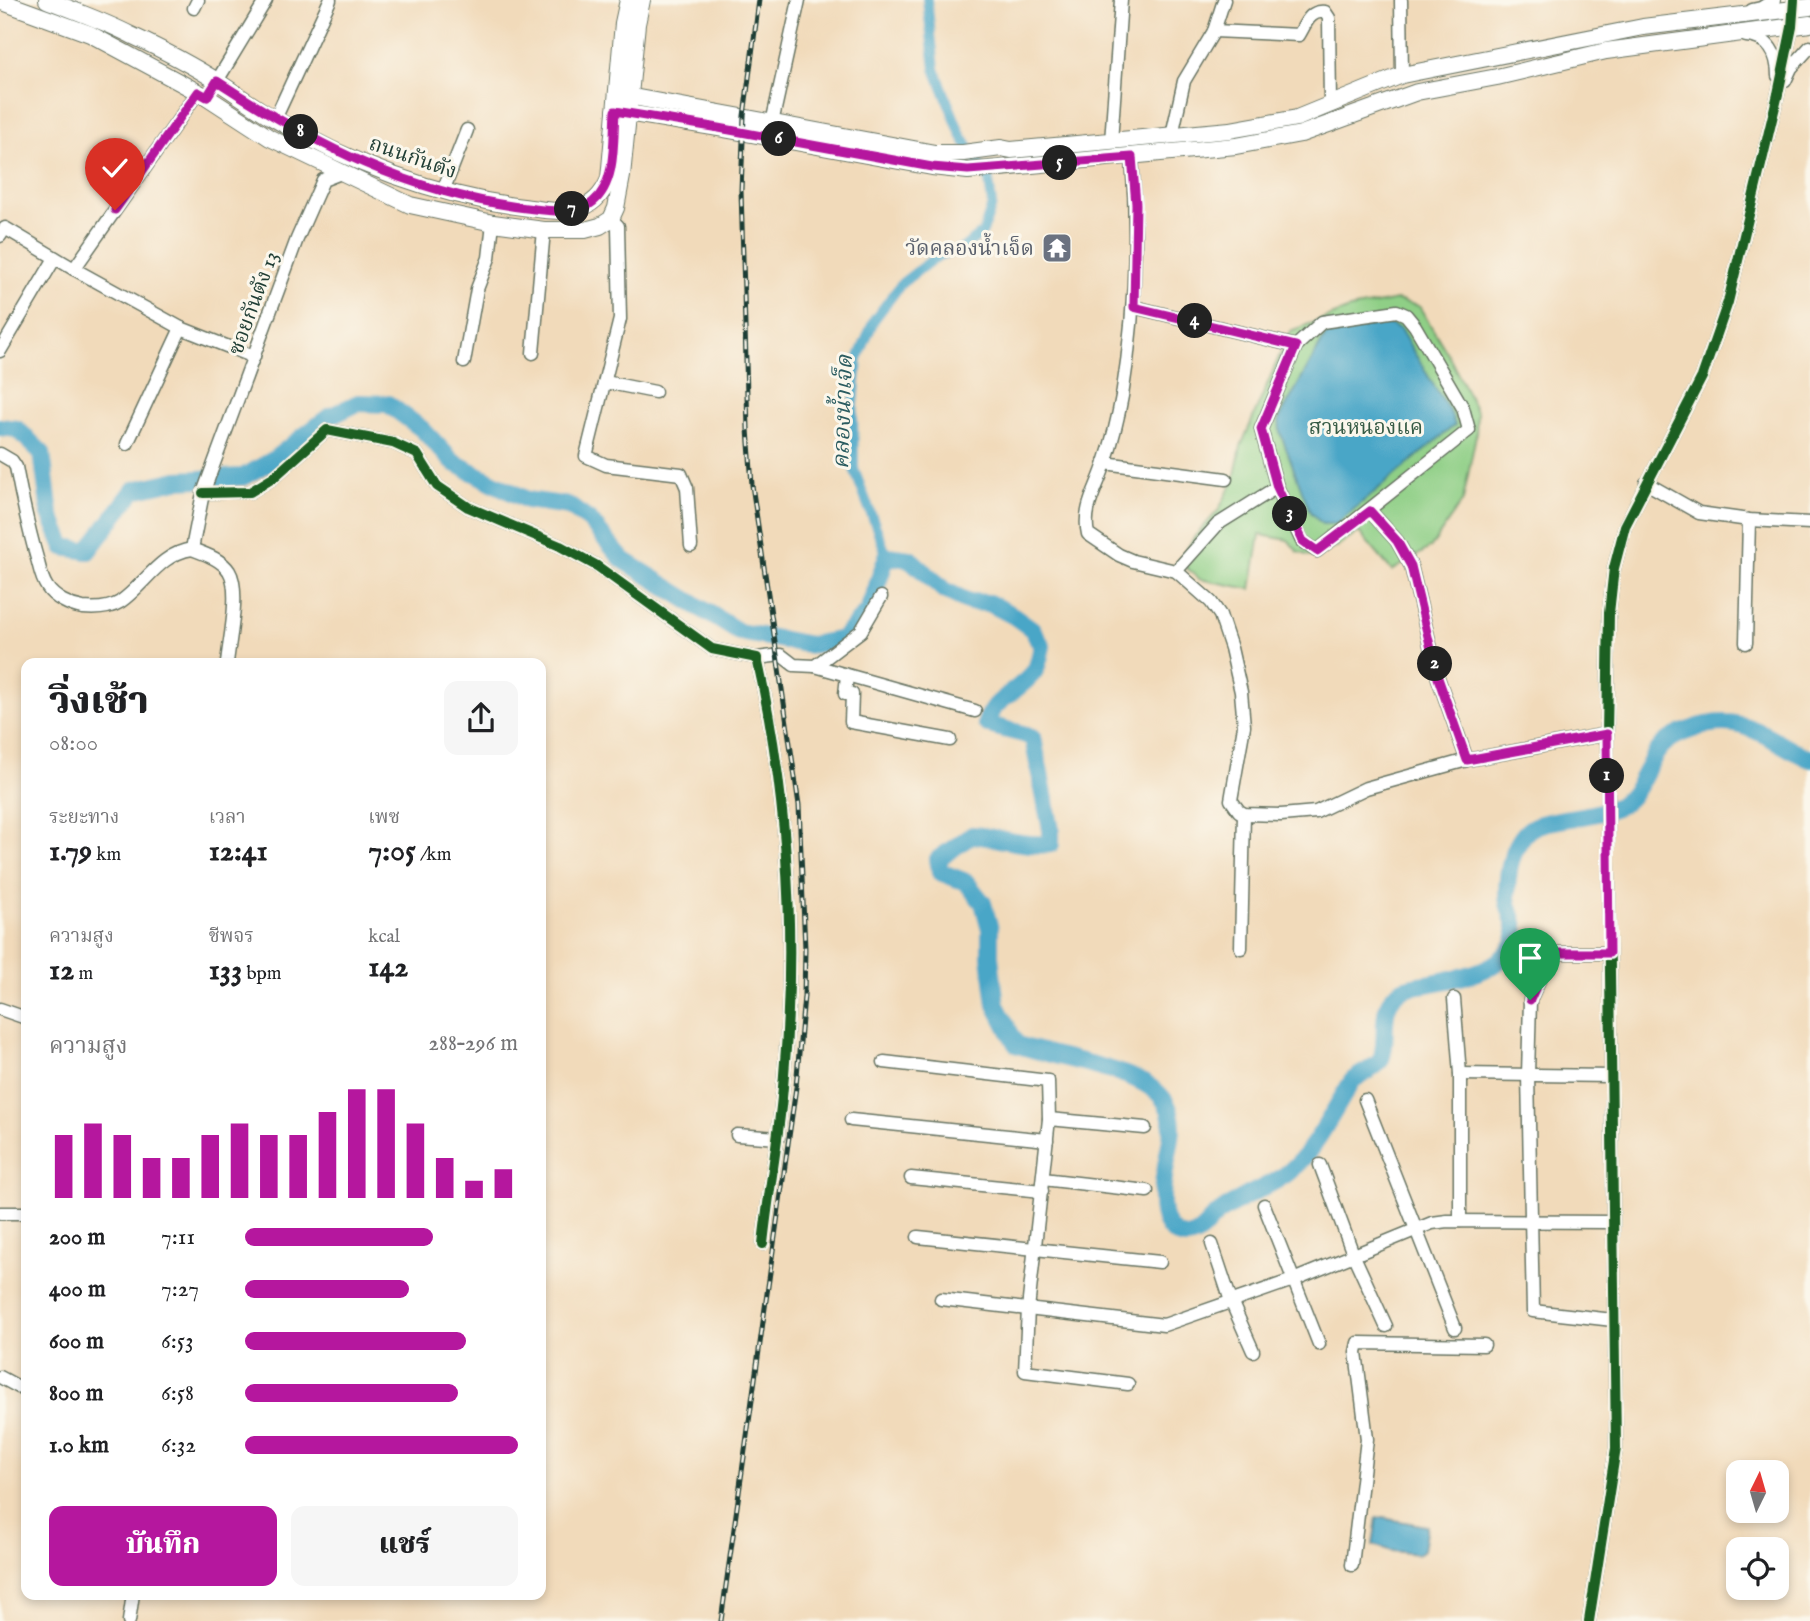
<!DOCTYPE html>
<html lang="th">
<head>
<meta charset="utf-8">
<style>
	body { margin:0; font-family:"IM FELL English","Noto Serif Thai",serif; background:#f6f6f6; color:#202124; height:100vh; display:flex; flex-direction:column; font-size:26px; white-space:nowrap }
	* { box-sizing:border-box; margin:0 }
	p { font-size:23px; color:#757577 }
	.icon { flex:none; width:38px; height:38px; fill:none; stroke:currentColor; stroke-width:2; stroke-linecap:round; stroke-linejoin:round }
	.map { position:relative; flex:1; overflow:hidden }
	.drawer { position:absolute; left:21px; top:658px; width:525px; height:942px; display:flex; flex-direction:column; background:#fff; border-radius:14px; box-shadow:0 4px 10px #0003 }
	.drawer>* { flex:none }
	.needle { width:46px; rotate:5deg }
	.controls { position:absolute; left:1726px; top:1460px; display:grid; gap:14px }
	.controls a { display:grid; place-items:center; width:63px; height:63px; border-radius:14px; background:#fff; box-shadow:0 4px 10px #0003; font-size:35px }
	.pin { position:absolute; display:grid; place-items:center; width:60px; height:60px; color:#fff; margin:-72px -30px; border-radius:50% 50% 50% 0; rotate:-45deg; box-shadow:0 0 7px #0007 }
	.pin .icon { rotate:45deg }
	.km { position:absolute; width:35px; height:35px; margin:-18px; border-radius:50%; background:#222; color:#fff; font-size:19px; line-height:35px; text-align:center }
	.round { display:grid; place-items:center; flex:none; width:74px; height:74px; border-radius:14px; background:#f6f6f6 }
	.head { display:flex; align-items:center; justify-content:space-between; height:119px; padding:0 28px }
	h1 { font-size:38px; font-weight:800; line-height:52px }
	.figures { display:grid; grid-template-columns:repeat(3,1fr); gap:10px; height:119px; padding:7px 28px }
	.figures div { display:grid; align-content:center }
	.figures b { font-size:30px; font-weight:800 }
	.figures small { font-size:19px; font-weight:400 }
	.figures p { font-size:19px }
	.chart { height:196px; padding:14px 28px }
	.chart p { display:flex; justify-content:space-between }
	.chart svg { width:100%; height:126px; margin-top:7px; stroke:#b5179e; stroke-width:6 }
	.primary-button { display:flex; gap:14px; margin-top:auto; padding:14px 28px }
	.primary-button a { flex:1; height:80px; border-radius:14px; background:#b5179e; color:#fff; font-size:28px; font-weight:800; line-height:80px; text-align:center }
	.primary-button a+a { background:#f6f6f6; color:#202124 }
	ul { padding:0 28px; list-style:none; font-size:23px }
	li { display:grid; grid-template-columns:112px 84px 1fr; align-items:center; height:52px }
	li i { height:18px; border-radius:9px; background:#b5179e }
	.map>svg:first-child { display:block }
</style>
</head>
<body>
<div class="map">
<svg width="1810" height="1621" viewBox="0 0 1810 1621">
	<rect width="100%" height="100%" fill="#fbf7ec"/>
	<filter id="ink" filterUnits="userSpaceOnUse"><feTurbulence type="fractalNoise" baseFrequency=".0143" numOctaves="2"/><feDisplacementMap in="SourceGraphic" scale="14" xChannelSelector="R" yChannelSelector="G"/><feConvolveMatrix kernelMatrix="1 2 1 2 8 2 1 2 1" color-interpolation-filters="sRGB"/></filter>
	<filter id="wash" filterUnits="userSpaceOnUse"><feTurbulence type="fractalNoise" baseFrequency=".00686" numOctaves="4" result="noise"/><feDisplacementMap in="SourceGraphic" scale="28" xChannelSelector="R" yChannelSelector="G"/><feGaussianBlur stdDeviation="1.57" result="paint"/><feColorMatrix in="noise" values="0 0 0 0 0 0 0 0 0 0 0 0 0 0 0 0 0 1.4 0 .05"/><feComposite in="paint" operator="in"/></filter>
	<g filter="url(#wash)">
		<rect width="100%" height="100%" fill="#f1daba"/>
		<!-- green -->
		<polygon fill="#8fcf86" stroke="#57865d" stroke-width="2" points="1397,300 1419,306 1449,356 1477,413 1476,435 1463,500 1431,547 1392,571 1359,532 1337,547 1312,557 1298,552 1288,540 1260,535 1251,589 1199,579 1179,561 1195,536 1218,511 1234,480 1241,446 1290,331 1350,309"/>
		<!-- water -->
		<g fill="#48a6c7" stroke="#34727e" stroke-width="2">
			<polygon points="1387,323 1400,329 1451,414 1455,425 1336,524 1322,524 1310,512 1280,432 1279,419 1326,335"/>
			<polygon points="1377,1517 1427,1526 1423,1550 1418,1554 1392,1551 1373,1545"/>
		</g>
		<g fill="none" stroke-linecap="round" stroke-linejoin="round">
			<!-- canal -->
			<polyline stroke="#48a6c7" stroke-width="10" points="887,556 854,469 853,415 858,359 874,320 902,283 933,259 963,248 983,232 992,205 989,180 961,135 935,69 927,0"/>
			<!-- river -->
			<path stroke="#48a6c7" stroke-width="18" d="M0,427l17,2 25,24 8,61 14,33 24,4 46,-61 43,-10 66,-3 30,-17 56,-43 29,-14 30,1 34,25 31,33 74,38 42,6 21,15 32,38 117,73 72,13 31,-6 26,-28 19,-55 23,3 34,31 25,12 20,1 25,13 18,13 10,17c-2,8 -3,19 -8,26 -15,20 -41,26 -48,51 15,8 32,7 47,15l18,92v14c-26,3 -53,-7 -79,-9l-34,24 2,13 26,10 17,21 7,26v28l6,48 20,39c38,15 118,23 144,51 9,9 12,21 12,34 -1,25 -25,90 5,105 5,3 10,4 15,2 10,-3 16,-14 24,-21 5,-4 12,-8 17,-11 17,-12 40,-19 56,-32 27,-23 44,-61 63,-91 7,-7 25,-13 29,-22 9,-21 -5,-54 20,-69 7,-4 18,-5 26,-6 28,-6 68,-10 85,-37 11,-15 -4,-34 -5,-50 0,-15 2,-34 8,-47 4,-9 11,-20 20,-24 18,-8 50,-8 72,-16 5,-2 11,-3 15,-6 19,-13 24,-40 39,-57 8,-9 20,-14 32,-18 50,-19 75,11 117,30"/>
		</g>
	</g>
	<g filter="url(#ink)">
		<g fill="none" stroke-linecap="round" stroke-linejoin="round">
			<!-- minor casing -->
			<g stroke="#687463" stroke-width="15">
				<g id="minor">
					<polyline points="1401,0 1402,75"/>
					<polyline points="194,8 198,0"/>
					<polyline points="1752,10 1761,8 1774,0"/>
					<path d="M1214,31l85,4c7,-12 11,-25 26,-23l4,6 1,87"/>
					<path d="M1746,36c23,1 32,19 32,40"/>
					<polyline points="217,81 266,0"/>
					<polyline points="1785,81 1791,68 1810,47"/>
					<polyline points="275,119 330,0"/>
					<polyline points="772,123 799,0"/>
					<polyline points="1172,135 1184,81 1214,31 1224,0"/>
					<polyline points="1111,142 1121,0"/>
					<path d="M1132,157c6,80 3,160 -10,239 -4,22 -10,46 -17,67 -7,24 -23,45 -17,71l31,21 14,6 43,10 35,31 9,13 11,33 10,44 3,34 -13,74 8,11 5,3 37,1 35,-3 50,-24 101,-28 140,-26"/>
					<polyline points="443,191 467,130"/>
					<polyline points="611,219 618,226 620,319 586,456 606,465 681,474 687,488 691,546"/>
					<polyline points="0,236 5,228 74,269 181,328 254,357"/>
					<polyline points="74,269 198,92"/>
					<polyline points="1134,307 1296,346"/>
					<polygon points="1397,311 1406,315 1415,326 1463,408 1469,430 1317,551 1302,541 1277,487 1261,429 1296,346 1322,322"/>
					<polyline points="0,351 55,258"/>
					<polyline points="533,353 544,230"/>
					<polyline points="464,362 477,289 489,258 493,223"/>
					<polyline points="605,382 655,392"/>
					<polyline points="127,444 181,328"/>
					<path d="M0,454l12,7 4,6c6,32 13,64 22,95 2,8 4,18 9,25 7,11 23,19 36,21 12,1 26,1 37,-6 25,-17 39,-48 72,-53"/>
					<polyline points="1105,463 1226,479"/>
					<polyline points="1646,483 1699,513 1749,520 1810,523"/>
					<path d="M203,493l47,-1 23,-14 54,-48 66,13 24,11 20,32 31,21 92,39 37,20 115,83 45,9c31,138 39,277 27,417 -4,57 -15,112 -21,169"/>
					<polyline points="1370,511 1397,541 1411,566 1438,678 1467,760"/>
					<polyline points="1176,571 1218,524 1277,487"/>
					<polyline points="1746,643 1749,520"/>
					<polyline points="757,658 781,655 794,665 815,666 861,631 881,597"/>
					<path d="M227,663c2,-22 14,-73 2,-92 -8,-12 -24,-17 -37,-22l11,-56 94,-254 26,-59 18,-7"/>
					<polyline points="815,666 975,711"/>
					<polyline points="847,676 845,694 852,694 851,722 950,740"/>
					<polyline points="1241,948 1244,814"/>
					<polyline points="1609,953 1558,953 1544,969 1530,1000 1528,1075 1533,1311 1613,1320"/>
					<polyline points="1454,999 1460,1074 1460,1221"/>
					<polyline points="0,1009 26,1018"/>
					<polyline points="884,1062 1048,1081 1049,1119 1028,1309 1025,1371 1128,1384"/>
					<polyline points="1460,1074 1611,1076"/>
					<polyline points="1365,1100 1455,1328"/>
					<polyline points="1049,1119 1145,1128"/>
					<polyline points="851,1120 1047,1140"/>
					<polyline points="737,1135 778,1138"/>
					<polyline points="1320,1165 1353,1254 1386,1326"/>
					<polyline points="911,1178 1042,1191"/>
					<polyline points="1043,1179 1147,1191"/>
					<polyline points="1264,1205 1319,1344"/>
					<polyline points="0,1213 26,1213"/>
					<polyline points="918,1237 1160,1262"/>
					<polyline points="1212,1244 1231,1301 1253,1351"/>
					<polyline points="941,1299 1164,1325 1293,1280 1432,1223 1447,1221 1611,1222"/>
					<polyline points="0,1377 26,1391"/>
					<polyline points="1352,1565 1367,1439 1356,1352 1358,1343 1484,1345"/>
					<polyline points="129,1621 133,1594"/>
					<polyline points="1589,1621 1616,1448 1607,734 1609,613 1614,568 1625,526 1702,377 1728,302 1778,94 1792,27 1794,0"/>
				</g>
			</g>
			<!-- major casing -->
			<g stroke="#687463" stroke-width="18">
				<g id="major">
					<path d="M47,0c28,11 57,21 84,35 30,14 61,30 89,48 18,12 35,24 53,35 74,45 164,78 250,89 36,5 70,12 86,-28l14,-156 5,-23"/>
					<polyline points="0,1 90,34 207,97 270,138 410,205 493,223 544,230 585,230 600,226 611,219 616,208 622,176 637,24 642,0"/>
					<polyline points="617,94 935,153 963,153 1001,148 1011,150 1230,130 1297,118 1402,75 1643,27 1810,7"/>
					<polyline points="615,111 719,128 932,167 968,171 1236,146 1301,134 1417,92 1497,77 1606,51 1810,24"/>
				</g>
			</g>
			<!-- minor -->
			<use href="#minor" stroke="#fff" stroke-width="12"/>
			<!-- major -->
			<use href="#major" stroke="#fff" stroke-width="16"/>
			<!-- rail casing -->
			<g stroke="#1f3d34" stroke-width="5">
				<polyline id="rail" points="721,1621 796,1087 804,996 805,949 799,805 752,485 748,429 741,190 744,116 759,0"/>
			</g>
			<!-- rail -->
			<use href="#rail" stroke="#fbf7ec" stroke-width="2.5" stroke-dasharray="8" stroke-linecap="butt"/>
			<!-- cycleway casing -->
			<g stroke="#fbf7ec" stroke-width="15">
				<g id="cycleway">
					<path d="M203,493l47,-1 23,-14 54,-48 66,13 24,11 20,32 31,21 92,39 37,20 115,83 45,9c31,138 39,277 27,417 -4,57 -15,112 -21,169"/>
					<polyline points="1589,1621 1616,1448 1607,734 1609,613 1614,568 1625,526 1702,377 1728,302 1778,94 1792,27 1794,0"/>
				</g>
			</g>
			<!-- cycleway -->
			<use href="#cycleway" stroke="#1b5e20" stroke-width="10"/>
		</g>
	</g>
	<g fill="none" stroke-linecap="round" stroke-linejoin="round" filter="url(#ink)">
		<!-- route casing -->
		<g stroke="#fff" stroke-width="14">
			<path id="route" d="M115,210l83,-118 9,5 10,-16c98,64 191,112 309,127 18,2 52,8 67,-6 24,-20 20,-62 22,-91l104,17 213,39 36,3 164,-13 4,47 -2,103 162,39 -35,83 16,58 26,54 14,10 53,-40 27,30 14,25 27,112 29,82 140,-26 2,219h-51l-14,16 -14,31"/>
		</g>
		<!-- route -->
		<use href="#route" stroke="#b5179e" stroke-width="9"/>
	</g>
	<!-- icons -->
	<defs>
		<g id="temple-square" transform="scale(1.575)"><rect x="-9" y="-9" width="18" height="18" rx="4" fill="#6b7280" stroke="#fbf7ec"/><path d="M0-6L5-2H3V0L6.5 2.5H4V6H1.5V3h-3V6H-4V2.5H-6.5L-3 0V-2H-5Z" fill="#fff"/></g>
	</defs>
	<g fill-rule="evenodd">
		<use href="#temple-square" x="1057" y="248"/>
	</g>
	<g text-anchor="middle" stroke-width="6" stroke-linejoin="round" paint-order="stroke">
		<!-- street labels -->
		<g font-size="21" fill="#1f3d34" stroke="#fbf7ec">
			<text transform="translate(413 157) rotate(19)" y="7">ถนนกันตัง</text>
			<text transform="translate(253 303) rotate(-70)" y="7">ซอยกันตัง 13</text>
		</g>
		<!-- worship labels -->
		<g font-size="21" fill="#5b616d" stroke="#fbf7ec" text-anchor="end">
			<text x="1034" y="255">วัดคลองน้ำเจ็ด</text>
		</g>
		<!-- park labels -->
		<g font-size="21" fill="#355a44" stroke="#fbf7ec">
			<text x="1366" y="434">สวนหนองแค</text>
		</g>
		<!-- water labels -->
		<g font-size="23" font-style="italic" fill="#2b5c60" stroke="#fbf7ec">
			<text transform="translate(842 412) rotate(-88)" y="8">คลองน้ำเจ็ด</text>
		</g>
	</g>
</svg>
<div class="controls">
<a><svg class="needle" viewBox="-14 -14 28 28"><path d="M0-13l5 13h-10z" fill="#e53935"/><path d="M0 13l5-13h-10z" fill="#757577"/></svg></a>
<a><svg class="icon" aria-label="locate" viewBox="0 0 24 24"><circle cx="12" cy="12" r="6"/><path d="M12 2v4M12 18v4M2 12h4M18 12h4"/></svg></a>
</div>
<div class="pin" style="left:1530px;top:1000px;background:#1e9e55"><svg class="icon" aria-label="arrive" viewBox="0 0 24 24"><path d="M6 21V4h12l-3 4 3 4H6"/></svg></div>
<div class="pin" style="left:115px;top:210px;background:#d93025"><svg class="icon" aria-label="check" viewBox="0 0 24 24"><path d="M5 12l5 5 9-10"/></svg></div>
<b class="km" style="left:1607px;top:776px">1</b>
<b class="km" style="left:1435px;top:664px">2</b>
<b class="km" style="left:1290px;top:514px">3</b>
<b class="km" style="left:1195px;top:321px">4</b>
<b class="km" style="left:1060px;top:163px">5</b>
<b class="km" style="left:779px;top:139px">6</b>
<b class="km" style="left:572px;top:209px">7</b>
<b class="km" style="left:301px;top:132px">8</b>
<section class="drawer">
<div class="head"><div><h1>วิ่งเช้า</h1><p>08:00</p></div><a class="round"><svg class="icon" aria-label="share" viewBox="0 0 24 24"><path d="M12 15V3M7 8l5-5 5 5M5 13v7h14v-7"/></svg></a></div>
<div class="figures">
<div><p>ระยะทาง</p><b>1.79<small> km</small></b></div>
<div><p>เวลา</p><b>12:41</b></div>
<div><p>เพซ</p><b>7:05<small> /km</small></b></div>
</div>
<div class="figures">
<div><p>ความสูง</p><b>12<small> m</small></b></div>
<div><p>ชีพจร</p><b>133<small> bpm</small></b></div>
<div><p>kcal</p><b>142</b></div>
</div>
<div class="chart"><p><span>ความสูง</span>288–296 m</p>
<svg viewBox="0 0 160 44" preserveAspectRatio="none"><path d="M5 44V22M15 44V18M25 44V22M35 44V30M45 44V30M55 44V22M65 44V18M75 44V22M85 44V22M95 44V14M105 44V6M115 44V6M125 44V18M135 44V30M145 44V38M155 44V34"/></svg>
</div>
<ul>
<li><b>200 m</b>7:11<i style="width:69%"></i></li>
<li><b>400 m</b>7:27<i style="width:60%"></i></li>
<li><b>600 m</b>6:53<i style="width:81%"></i></li>
<li><b>800 m</b>6:58<i style="width:78%"></i></li>
<li><b>1.0 km</b>6:32<i style="width:100%"></i></li>
</ul>
<div class="primary-button"><a>บันทึก</a><a>แชร์</a></div>
</section>
</div>
</body>
</html>
